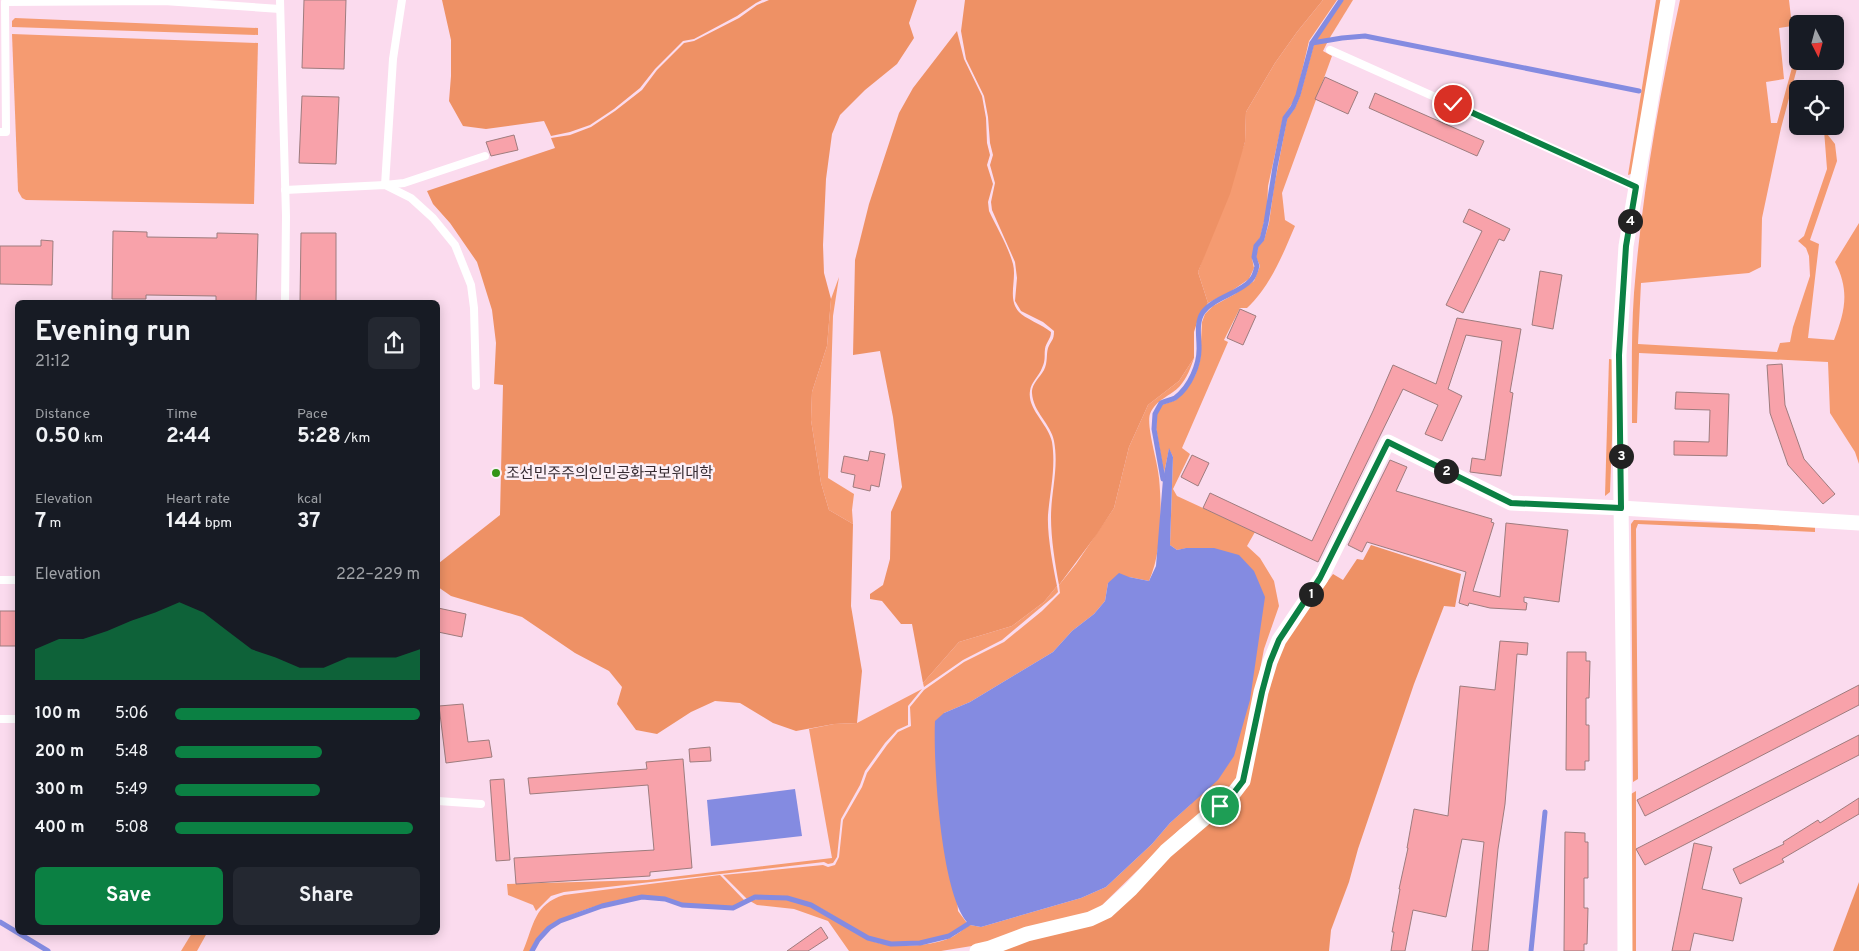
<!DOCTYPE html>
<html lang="en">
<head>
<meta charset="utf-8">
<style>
	body { margin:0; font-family:Overpass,"Noto Sans KR",sans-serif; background:#242831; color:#f1f3f6; height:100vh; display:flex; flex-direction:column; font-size:19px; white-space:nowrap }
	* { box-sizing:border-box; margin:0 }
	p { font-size:16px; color:#9ea1a6 }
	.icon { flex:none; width:28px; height:28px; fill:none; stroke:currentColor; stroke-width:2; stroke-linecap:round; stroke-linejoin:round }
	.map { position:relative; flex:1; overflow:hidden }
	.panel { position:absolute; left:15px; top:300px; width:425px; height:635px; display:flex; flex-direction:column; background:#171b24; border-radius:8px; box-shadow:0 2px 12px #0003 }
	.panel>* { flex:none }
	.needle { width:32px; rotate:174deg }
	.tools { position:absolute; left:1789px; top:15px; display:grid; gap:10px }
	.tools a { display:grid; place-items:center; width:55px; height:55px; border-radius:8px; background:#171b24; box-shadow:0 2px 12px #0003; font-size:25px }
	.pin { position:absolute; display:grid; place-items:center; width:42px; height:42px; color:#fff; margin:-21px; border:2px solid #fff; border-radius:50%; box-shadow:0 1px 5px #0007 }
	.km { position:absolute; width:25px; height:25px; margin:-12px; border-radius:50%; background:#222; color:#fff; font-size:14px; line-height:25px; text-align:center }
	.round { display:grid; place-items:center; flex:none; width:52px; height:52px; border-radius:8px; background:#242831 }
	.head { display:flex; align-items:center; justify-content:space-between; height:85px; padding:0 20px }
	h1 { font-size:28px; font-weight:700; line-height:38px }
	.figures { display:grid; grid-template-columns:repeat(3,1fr); gap:8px; height:85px; padding:5px 20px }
	.figures div { display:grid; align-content:center }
	.figures b { font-size:21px; font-weight:700 }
	.figures small { font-size:14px; font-weight:400 }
	.figures p { font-size:14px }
	.chart { height:140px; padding:10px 20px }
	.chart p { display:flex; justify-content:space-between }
	.chart svg { width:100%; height:90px; margin-top:5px; fill:#0b8043; opacity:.7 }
	.action { display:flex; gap:10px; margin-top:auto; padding:10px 20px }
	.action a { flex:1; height:58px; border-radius:8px; background:#0b8043; color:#fff; font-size:20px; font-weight:700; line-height:58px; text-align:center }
	.action a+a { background:#242831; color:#f1f3f6 }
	ul { padding:0 20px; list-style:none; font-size:16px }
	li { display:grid; grid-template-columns:80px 60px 1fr; align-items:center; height:38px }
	li i { height:12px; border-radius:6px; background:#0b8043 }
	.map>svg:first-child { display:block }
</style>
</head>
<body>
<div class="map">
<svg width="1859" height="951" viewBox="0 0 1859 951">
	<rect width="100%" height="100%" fill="#fbdbee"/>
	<!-- green -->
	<g fill="#f59b71">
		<polygon points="1323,0 1337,0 1309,41 1296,97 1283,118 1268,186 1267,210 1260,238 1254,247 1252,258 1254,268 1249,279 1230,292 1208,303 1198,272 1245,142 1246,112 1275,63 1297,32"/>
		<polygon points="1343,0 1353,0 1329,39 1315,42"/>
		<polygon points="1656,0 1662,0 1634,173 1628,175"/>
		<path d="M1680,0h109l3,26 -13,2 5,51 -18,3 5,41h6l20,-74 1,12h1l-18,67 -19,90 -1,49 -12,6 -108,10 -3,61 139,8 3,-9 10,-1 3,-15 17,-51 -1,-20 -3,-8 -8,-7 6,-5 23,-67 -3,-39 11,14 2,17 -27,79 9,4 -11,94 26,2c11,-29 16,-49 1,-78l24,-39v241l-4,-12 -25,-39 -2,-51 -189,-9 -2,70h-5c0,-43 -1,-87 2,-130 8,-99 25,-196 46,-293z"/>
		<polygon points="15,18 258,28 258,35 12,27 12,21"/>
		<polygon points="12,34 258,43 254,204 26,200 22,198 18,191"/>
		<path d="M1328,41l-5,10 9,5 -50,137 3,27 10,6c-12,28 -25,61 -48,82h-7l-16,32 4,2 -46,106 8,6 -17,35 4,7 78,36 -8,14 13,12 14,23 5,25 -15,43 -25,129 -14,17 -45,34 -84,82 -112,33 -43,7h-92l-21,-30 -34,-12 -37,-4 -7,-4c8,-3 15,-2 23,-2 39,0 62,24 94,40 21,10 62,8 83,-1 7,-3 13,-9 20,-13l11,2 100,-29 25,-11 46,-43 18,-21 21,-19 -4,-256 -10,2 -7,-5 3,-88 -4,-8 -5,24 -8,-45 1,-14 5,-9 14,-5 10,-10 9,-14 5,-15 2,-39 3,-8 8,-8 22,-12 19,-13 6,-15 -4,-9 2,-10 6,-7 5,-17 5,-36 13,-68 8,-11 5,-12 14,-52z"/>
		<polygon points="839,277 833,316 828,478 854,494 852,510 853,524 829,510 821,483 811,420 812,392 827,346 831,299"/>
		<path d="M1194,358c-3,9 -7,20 -14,28 -9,10 -24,13 -30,28 -4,12 8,49 9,64 3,31 3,74 -10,103l-20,-4 -21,6 -3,18 -11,13 -22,17 -19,21 -83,50 -26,11 14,198 9,12c-6,4 -13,10 -20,12 -23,9 -56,12 -79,1 -35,-17 -51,-39 -95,-40 -9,0 -17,0 -26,3l-24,-24 100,-10 5,2 7,-2 4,-8 4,-37 19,-33 5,-14 20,-28 11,-13 13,-6 -1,-19 14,-17 40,-28 40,-20 38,-31 18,-18 -1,-8 17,-21 38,-56 15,-61 19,-42 31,-24z"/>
		<polygon points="1609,359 1615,360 1610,492 1605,496"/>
		<polygon points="1634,520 1815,526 1815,532 1638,524 1636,529 1638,779 1633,782 1631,524"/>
		<polygon points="1057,586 1058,592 1052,598 1002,640 963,660 924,687 923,683 959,642 1012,626 1044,602"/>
		<polygon points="922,689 908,706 908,725 897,730 885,743 865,771 860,785 841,819 837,857 833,863 828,864 824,862 564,892 551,896 536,911 533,905 508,895 507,884 647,880 832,858 809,729 834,724 857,723"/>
		<polygon points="1636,791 1636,951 1631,951 1631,794"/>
		<path d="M720,875l24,25c-3,2 -6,5 -10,6 -7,3 -45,0 -53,-2 -10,-3 -19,-7 -30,-8 -24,-1 -83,16 -102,31 -8,6 -15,15 -19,24h-7c11,-26 11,-47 41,-56z"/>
		<polygon points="192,933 207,933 197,951 181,951"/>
	</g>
	<!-- forest -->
	<g fill="#ee9165">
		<polygon points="442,0 762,0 756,3 737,16 694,39 683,41 655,69 640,88 614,109 590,125 570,132 551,136 544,121 486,129 463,126 449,101 451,76 451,40"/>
		<polygon points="769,0 917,0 909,23 914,38 897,64 865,90 840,115 832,134 826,179 823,245 824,273 831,299 827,346 812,392 811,420 821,483 829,510 853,524 851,606 862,671 857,723 834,724 796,731 773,723 740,703 715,701 691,712 657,734 636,730 617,704 622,687 609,671 575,653 522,617 451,596 438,587 439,563 500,515 503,385 494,384 496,343 492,310 477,262 450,223 433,204 427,191 555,148 551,138 570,135 591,127 615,111 642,90 657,70 684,43 694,41 739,18 757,5"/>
		<path d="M965,0h358l-26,32 -22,31 -29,49 -1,30 -15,52 -32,78 10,31 -9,13 -5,16v26l-15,23 -31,24 -19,42 -15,61 -17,26 -38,51c-4,-22 -8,-46 -8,-68 0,-25 8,-50 3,-76 -3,-17 -21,-29 -22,-48 -1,-8 8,-16 12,-23 4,-8 2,-15 4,-22 3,-8 6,-7 6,-17l-11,-9 -22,-11 -6,-10 2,-23 -2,-16 -23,-52 -1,-8 4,-19 -5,-18 3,-10 -3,-12 -2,-26 -4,-21 -18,-37 -5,-28z"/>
		<path d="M957,31l7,28 18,37 4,22 1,25 3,12 -3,10 6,19 -5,18 1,9c8,17 19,35 24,53 4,16 -6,35 6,48 5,6 24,13 32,20 0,7 -5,10 -6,17 -1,6 1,11 -3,19 -3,8 -11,14 -12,23 -3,18 19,34 22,51 4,25 -2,49 -4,73 -1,20 5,51 9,71l-13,16 -32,24 -53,16 -36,41 -11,-59h-11l-19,-23 -12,-2v-5l13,-9 7,-26 1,-47 11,-25 -9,-70 -13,-66 -27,4 2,-95 14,-56 30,-91 14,-25z"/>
		<polygon points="1371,545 1461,574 1455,607 1444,606 1414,684 1358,849 1349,882 1331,930 1329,951 985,951 1088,922 1237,794 1282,643 1333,574 1343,580 1357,559 1363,560"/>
		<polygon points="1859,882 1859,951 1833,951"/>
	</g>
	<!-- water -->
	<g fill="#848be1">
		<path d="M1169,448l4,9 -3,88 7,5 9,-2h28l25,7 15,16 11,26 -15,103 -16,56 -16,24 -48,43 -18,21 -46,43 -25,11 -100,29 -11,-2c-29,-24 -37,-164 -35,-204l9,-8 26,-11 83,-50 19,-21 22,-17 11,-13 3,-18 11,-10 10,4 20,4 7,-15 7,-87z"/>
		<polygon points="795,789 802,836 711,846 707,800"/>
	</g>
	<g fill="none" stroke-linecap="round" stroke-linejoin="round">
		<!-- stream -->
		<g stroke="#848be1" stroke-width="5">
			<polyline points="1312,43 1342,38 1365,36 1639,91"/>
			<path d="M1163,479l-9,-50 1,-15 6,-11c4,-2 10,-3 14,-5 15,-11 25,-34 24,-52 0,-10 -3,-24 4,-34 10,-14 37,-19 48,-32 3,-3 5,-10 6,-14l-3,-9 2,-11 6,-7 4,-16 9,-56 10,-49 8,-11 5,-12 14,-52 29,-43"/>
			<polyline points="0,922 48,951"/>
			<polyline points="532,951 538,940 549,928 560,921 602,906 642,897 665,899 682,905 733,908 755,897 787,898 811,905 868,938 891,944 920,943 949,936 968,924"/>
			<polyline points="1531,951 1545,812"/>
		</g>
	</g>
	<!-- building -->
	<g fill="#f8a2aa" stroke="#9e7c7e">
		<polygon points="304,0 346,0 344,69 302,68"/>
		<polygon points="1325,77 1358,92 1348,114 1315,99"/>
		<polygon points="1375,93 1484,141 1477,156 1369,108"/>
		<polygon points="302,96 339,97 336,164 299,163"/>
		<polygon points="514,135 518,150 491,156 486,142"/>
		<polygon points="1469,209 1510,229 1504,241 1499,239 1463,313 1446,305 1482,231 1463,222"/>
		<polygon points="113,231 147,232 147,237 217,238 217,233 258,234 256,301 216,301 216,296 146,295 146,299 112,299"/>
		<polygon points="301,233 336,233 336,302 300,302"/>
		<polygon points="41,240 53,241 52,285 0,284 0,246 41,246"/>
		<polygon points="1540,271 1562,275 1553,329 1532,325"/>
		<polygon points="1240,309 1256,316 1243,345 1227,338"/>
		<polygon points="1457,318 1521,329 1510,392 1513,393 1501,476 1470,472 1472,458 1485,460 1502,341 1466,335 1448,389 1462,396 1442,441 1425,434 1438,405 1403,389 1318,562 1203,508 1210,493 1312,541 1373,411 1393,365 1436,384"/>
		<polygon points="1782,364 1785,405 1804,459 1835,494 1823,504 1788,465 1770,413 1767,365"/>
		<polygon points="1676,392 1729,394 1727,456 1674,455 1674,441 1709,442 1710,410 1675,409"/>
		<polygon points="870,451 885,454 879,487 871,485 870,491 853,487 855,475 841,472 844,456 868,461"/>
		<polygon points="1192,455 1209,463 1198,486 1181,477"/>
		<polygon points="1390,460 1407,467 1396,491 1492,519 1491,522 1494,523 1473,591 1500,597 1506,523 1568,530 1559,602 1524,597 1524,602 1527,603 1526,610 1490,608 1469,603 1468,606 1459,603 1466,572 1367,542 1362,552 1348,545"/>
		<polygon points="438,608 466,614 462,637 438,632"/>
		<rect x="0" y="611" width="18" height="35"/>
		<polygon points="1500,641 1528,643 1527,655 1517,654 1505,804 1498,849 1488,951 1472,951 1484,842 1462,839 1446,917 1413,910 1405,951 1391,951 1394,932 1392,932 1400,889 1399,889 1408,848 1407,848 1414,809 1448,816 1460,686 1495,690"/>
		<polygon points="1567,652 1586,652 1586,661 1590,661 1589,698 1586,698 1586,725 1589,725 1589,761 1585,761 1585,770 1566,770"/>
		<polygon points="1859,685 1859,705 1645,816 1637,800"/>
		<polygon points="463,704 468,742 489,740 492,757 446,763 439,706"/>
		<polygon points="1859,735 1859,755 1645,865 1636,849"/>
		<polygon points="710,747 711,761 690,762 689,749"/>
		<polygon points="683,759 692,868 650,872 650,876 516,884 514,858 654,850 648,785 530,794 528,778 647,769 646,762"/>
		<polygon points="504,779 510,860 496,861 490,780"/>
		<polygon points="1859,798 1859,814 1782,859 1784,862 1740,884 1733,869 1784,844 1783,842 1818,820 1820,823"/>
		<polygon points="1565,832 1585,833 1585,842 1588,842 1588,878 1584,878 1584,908 1588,908 1587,944 1584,944 1584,951 1564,951"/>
		<polygon points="1694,843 1712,847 1702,889 1742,898 1733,941 1694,933 1690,951 1672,951"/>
		<polygon points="821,927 828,938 808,951 787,951"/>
	</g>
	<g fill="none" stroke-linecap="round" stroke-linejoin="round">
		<!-- service -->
		<g stroke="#fff" stroke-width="8">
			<polyline points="280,0 286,216 285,302"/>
			<polyline points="402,0 393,59 385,185 404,183 485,156"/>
			<polyline points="1330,50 1636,187"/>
			<polyline points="0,132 6,132 5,2 164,1 280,9"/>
			<polyline points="285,190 385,185 411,198 433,218 455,245 471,285 474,308 476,386"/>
			<polyline points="0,580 18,580"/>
			<polyline points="0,719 18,719"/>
			<polyline points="438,801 481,804"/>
		</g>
		<!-- minor -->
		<g stroke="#fff" stroke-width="15">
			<polyline points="977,951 990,948 1027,934 1090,919 1107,911 1131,889 1166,851 1233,794 1243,781 1261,692 1270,662 1279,640 1321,578 1388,442 1511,503 1621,508 1859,523"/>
			<polyline points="1625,951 1624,726 1619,355 1626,246 1668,0"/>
		</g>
	</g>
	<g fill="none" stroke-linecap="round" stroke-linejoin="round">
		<!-- route casing -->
		<g stroke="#fff" stroke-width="10">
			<polyline id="route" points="1220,806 1233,794 1243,781 1262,692 1270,662 1279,640 1320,578 1388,442 1511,503 1621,508 1619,355 1626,246 1636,187 1453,104"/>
		</g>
		<!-- route -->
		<use href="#route" stroke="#0b8043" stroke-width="6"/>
	</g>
	<!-- markers -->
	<circle fill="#329517" stroke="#fceff6" stroke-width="2" cx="496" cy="473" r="5"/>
	<g text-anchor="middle" stroke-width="5" stroke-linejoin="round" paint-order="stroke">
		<!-- poi labels -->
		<g font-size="15" fill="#362b32" stroke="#fceff6" text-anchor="start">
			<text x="506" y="478">조선민주주의인민공화국보위대학</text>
		</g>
	</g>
</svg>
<div class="tools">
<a><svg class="needle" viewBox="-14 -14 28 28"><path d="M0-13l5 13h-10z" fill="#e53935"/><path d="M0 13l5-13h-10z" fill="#9ea1a6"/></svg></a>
<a><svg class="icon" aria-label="locate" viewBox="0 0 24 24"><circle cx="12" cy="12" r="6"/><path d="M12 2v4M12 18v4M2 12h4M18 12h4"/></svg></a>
</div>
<div class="pin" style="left:1220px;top:806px;background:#1e9e55"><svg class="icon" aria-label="arrive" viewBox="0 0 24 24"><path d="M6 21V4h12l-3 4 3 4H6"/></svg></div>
<div class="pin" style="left:1453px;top:104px;background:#d93025"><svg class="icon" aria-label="check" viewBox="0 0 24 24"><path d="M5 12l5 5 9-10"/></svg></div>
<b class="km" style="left:1311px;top:594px">1</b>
<b class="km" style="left:1446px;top:471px">2</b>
<b class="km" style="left:1621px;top:456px">3</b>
<b class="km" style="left:1630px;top:221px">4</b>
<section class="panel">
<div class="head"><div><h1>Evening run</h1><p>21:12</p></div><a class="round"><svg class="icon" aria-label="share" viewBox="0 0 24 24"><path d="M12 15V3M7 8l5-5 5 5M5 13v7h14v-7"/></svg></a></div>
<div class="figures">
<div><p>Distance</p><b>0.50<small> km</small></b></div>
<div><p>Time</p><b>2:44</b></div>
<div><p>Pace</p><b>5:28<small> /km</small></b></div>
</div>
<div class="figures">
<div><p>Elevation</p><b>7<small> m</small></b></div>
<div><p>Heart rate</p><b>144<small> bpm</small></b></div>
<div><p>kcal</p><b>37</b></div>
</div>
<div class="chart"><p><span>Elevation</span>222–229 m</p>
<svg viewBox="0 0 160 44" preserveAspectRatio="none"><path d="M0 44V29L10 24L20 24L30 20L40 15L50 11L60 6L70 11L80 20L90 29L100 33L110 38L120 38L130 33L140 33L150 33L160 29V44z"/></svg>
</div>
<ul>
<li><b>100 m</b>5:06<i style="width:100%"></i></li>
<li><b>200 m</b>5:48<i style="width:60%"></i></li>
<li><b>300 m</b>5:49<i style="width:59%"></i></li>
<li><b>400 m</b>5:08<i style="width:97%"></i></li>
</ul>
<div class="action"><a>Save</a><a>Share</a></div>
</section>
</div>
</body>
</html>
